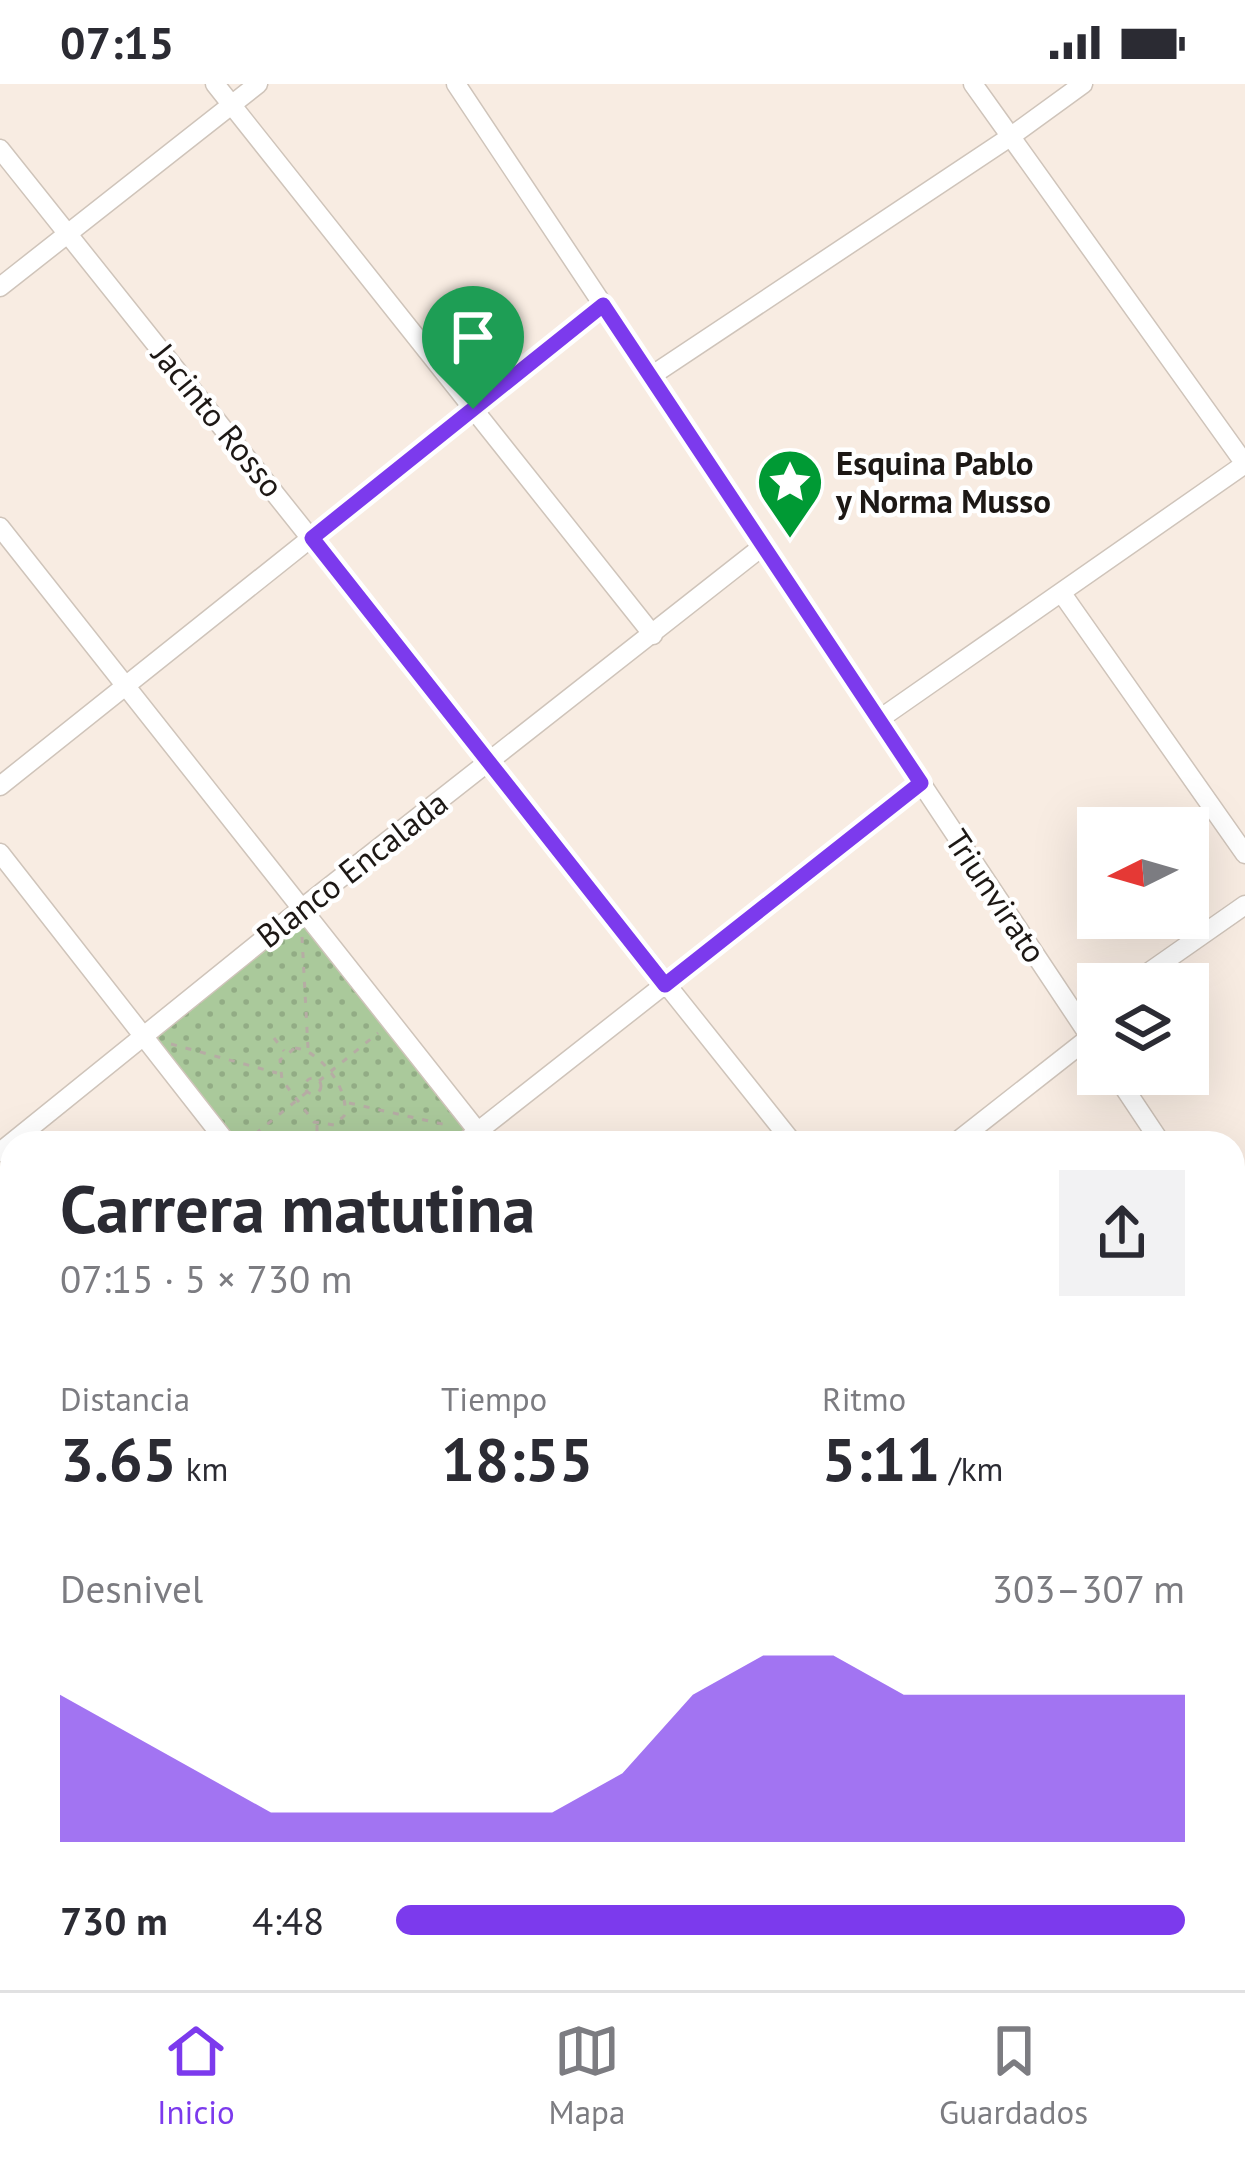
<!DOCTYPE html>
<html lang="es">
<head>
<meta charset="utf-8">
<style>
	body { margin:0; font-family:"PT Sans",sans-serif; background:#f2f2f3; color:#2b2b33; height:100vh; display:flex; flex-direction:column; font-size:45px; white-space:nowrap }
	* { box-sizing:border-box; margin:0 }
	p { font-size:39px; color:#7c7c81 }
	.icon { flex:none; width:66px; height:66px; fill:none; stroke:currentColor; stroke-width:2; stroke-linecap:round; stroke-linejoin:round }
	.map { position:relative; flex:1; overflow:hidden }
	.sheet { position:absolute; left:0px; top:1047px; width:1245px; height:861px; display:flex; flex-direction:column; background:#fff; border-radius:36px 36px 0 0; box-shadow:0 12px 48px #0002 }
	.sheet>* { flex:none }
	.needle { width:78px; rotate:265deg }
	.buttons { position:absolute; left:1077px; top:723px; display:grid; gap:24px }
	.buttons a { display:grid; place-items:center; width:132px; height:132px; border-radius:0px; background:#fff; box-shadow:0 12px 48px #0002; font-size:60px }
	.pin { position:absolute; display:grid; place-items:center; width:102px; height:102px; color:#fff; margin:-123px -51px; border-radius:50% 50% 50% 0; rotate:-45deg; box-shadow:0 0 12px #0007 }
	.pin .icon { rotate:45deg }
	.round { display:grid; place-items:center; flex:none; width:126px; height:126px; border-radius:0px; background:#f2f2f3 }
	.overview { display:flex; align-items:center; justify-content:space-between; height:204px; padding:0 60px }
	h1 { font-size:66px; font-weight:700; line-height:90px }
	.metrics { display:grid; grid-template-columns:repeat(3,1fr); gap:18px; height:204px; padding:12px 60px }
	.metrics div { display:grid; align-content:center }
	.metrics b { font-size:60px; font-weight:700 }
	.metrics small { font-size:33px; font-weight:400 }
	.metrics p { font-size:33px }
	.chart { height:336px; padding:24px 60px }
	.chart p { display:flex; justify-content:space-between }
	.chart svg { width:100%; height:216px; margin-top:12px; fill:#7c3aed; opacity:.7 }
	ul { padding:0 60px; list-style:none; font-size:39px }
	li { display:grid; grid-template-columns:192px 144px 1fr; align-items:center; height:90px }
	li i { height:30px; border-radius:15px; background:#7c3aed }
	.status { display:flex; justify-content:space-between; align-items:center; height:84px; padding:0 60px; background:#fff; direction:ltr }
	.status svg { height:33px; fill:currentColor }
	.tab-bar { display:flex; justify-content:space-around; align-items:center; height:168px; border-top:3px solid #e1e1e2; background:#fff; font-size:33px; color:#7c7c81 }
	.tab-bar a { display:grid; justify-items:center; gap:6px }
	.tab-bar .active { color:#7c3aed }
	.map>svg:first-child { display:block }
</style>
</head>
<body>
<div class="status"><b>07:15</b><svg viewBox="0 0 49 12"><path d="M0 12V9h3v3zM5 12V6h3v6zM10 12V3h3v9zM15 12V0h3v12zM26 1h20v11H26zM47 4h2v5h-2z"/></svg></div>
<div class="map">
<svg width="1245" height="1906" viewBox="0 0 1245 1906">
	<defs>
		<pattern id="grass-dots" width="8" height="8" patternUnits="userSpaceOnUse" patternTransform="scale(3)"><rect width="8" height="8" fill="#aac99b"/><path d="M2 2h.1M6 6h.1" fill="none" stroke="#92ac85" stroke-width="1.8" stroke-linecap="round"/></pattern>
	</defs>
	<rect width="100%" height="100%" fill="#f8ece2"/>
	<!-- grass -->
	<polygon fill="url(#grass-dots)" points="301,825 477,1047 463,1059 227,1059 142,952"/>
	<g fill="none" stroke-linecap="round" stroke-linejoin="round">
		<!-- minor casing -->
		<g stroke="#cfc4ba" stroke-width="21">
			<g id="minor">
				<polyline points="215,0 653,551"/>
				<polyline points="456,0 1098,965"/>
				<polyline points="0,65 793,1059"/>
				<polyline points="0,203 258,0"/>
				<polyline points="651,292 1010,53 1083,0"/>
				<polyline points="0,443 487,1059"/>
				<polyline points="1063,511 1245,770"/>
				<polyline points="881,634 1245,380 973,0"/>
				<polyline points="0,702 603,221"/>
				<polyline points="0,769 227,1059"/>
				<polyline points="1132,900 1245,821"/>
				<polyline points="1115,990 1161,1059"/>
				<polyline points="463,1059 921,699"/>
				<polyline points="955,1059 1090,953"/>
				<polyline points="0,1068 301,825 763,462"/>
				<polyline points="0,1100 12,1114"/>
				<polyline points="1233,1167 1245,1185"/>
				<polyline points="1233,1272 1245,1263"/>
				<polyline points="0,1426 12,1440"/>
				<polyline points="1233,1612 1245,1627"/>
				<polyline points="1233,1652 1245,1642"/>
				<polyline points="0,1822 12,1813"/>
				<polyline points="513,1896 521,1906"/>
				<polyline points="779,1896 787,1906"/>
				<polyline points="1026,1896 1034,1906"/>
				<polyline points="444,1906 456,1896"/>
			</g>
		</g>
		<!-- major casing -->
		<g stroke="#cfc4ba" stroke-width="24">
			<g id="major">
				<polyline points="0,1768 12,1782"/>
				<polyline points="103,1896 111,1906"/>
			</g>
		</g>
		<!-- path -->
		<g stroke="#b6aca4" stroke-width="3" stroke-dasharray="6 9" stroke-linecap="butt">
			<polyline points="302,853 308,964"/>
			<polyline points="274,954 284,967"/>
			<polyline points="171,960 277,989"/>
			<path d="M295,964c25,2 56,43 49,68l-10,9 -20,-3 -32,-42 -2,-20z"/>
			<circle cx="313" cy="1002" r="8"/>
			<polyline points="319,997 378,949"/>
			<polyline points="349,1019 451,1042"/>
			<polyline points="317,1041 317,1059"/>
			<polyline points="244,1059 307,1008"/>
		</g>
		<!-- minor -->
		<use href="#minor" stroke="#fff" stroke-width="18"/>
		<!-- major -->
		<use href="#major" stroke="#fff" stroke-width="21"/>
	</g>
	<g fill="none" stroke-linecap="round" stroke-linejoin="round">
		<!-- route casing -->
		<g stroke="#fff" stroke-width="24">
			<polygon id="route" points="603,221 921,699 665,901 312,454"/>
		</g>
		<!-- route -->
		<use href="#route" stroke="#7c3aed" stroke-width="15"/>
	</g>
	<!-- icons -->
	<defs>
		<g id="sight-pin" transform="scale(3.45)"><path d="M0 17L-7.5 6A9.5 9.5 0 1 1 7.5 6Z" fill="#009a34" stroke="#fff"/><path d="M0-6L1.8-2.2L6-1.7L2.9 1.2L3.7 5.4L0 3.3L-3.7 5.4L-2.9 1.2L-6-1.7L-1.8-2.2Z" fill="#fff"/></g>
	</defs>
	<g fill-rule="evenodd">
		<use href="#sight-pin" x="790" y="398"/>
	</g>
	<g text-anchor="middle" stroke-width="9" stroke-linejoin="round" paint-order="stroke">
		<!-- street labels -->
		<g font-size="33" fill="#1d1815" stroke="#fff">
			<text transform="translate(218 336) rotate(51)" y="12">Jacinto Rosso</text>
			<text transform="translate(352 785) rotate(-38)" y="12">Blanco Encalada</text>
			<text transform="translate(996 812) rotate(56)" y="12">Triunvirato</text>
		</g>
		<!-- poi labels -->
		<g font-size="33" font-weight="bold" fill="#1d1815" stroke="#fff" text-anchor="start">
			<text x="836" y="391">Esquina Pablo<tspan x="836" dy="38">y Norma Musso</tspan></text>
		</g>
	</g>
</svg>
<div class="buttons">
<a><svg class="needle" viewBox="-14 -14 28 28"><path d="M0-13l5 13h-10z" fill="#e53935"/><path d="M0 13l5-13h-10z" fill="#7c7c81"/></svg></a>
<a><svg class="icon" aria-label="layers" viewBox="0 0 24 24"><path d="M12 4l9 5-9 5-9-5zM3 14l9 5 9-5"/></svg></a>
</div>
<div class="pin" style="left:473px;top:325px;background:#1e9e55"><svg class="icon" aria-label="arrive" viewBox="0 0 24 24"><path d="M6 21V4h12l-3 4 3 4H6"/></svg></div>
<section class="sheet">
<div class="overview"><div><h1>Carrera matutina</h1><p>07:15 · 5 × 730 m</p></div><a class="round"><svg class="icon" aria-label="share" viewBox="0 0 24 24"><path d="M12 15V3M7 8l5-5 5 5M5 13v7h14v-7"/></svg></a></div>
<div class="metrics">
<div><p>Distancia</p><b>3.65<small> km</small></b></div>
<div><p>Tiempo</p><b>18:55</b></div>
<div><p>Ritmo</p><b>5:11<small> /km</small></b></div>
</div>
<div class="chart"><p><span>Desnivel</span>303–307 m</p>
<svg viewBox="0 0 160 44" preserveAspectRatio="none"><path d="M0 44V14L10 22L20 30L30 38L40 38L50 38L60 38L70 38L80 30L90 14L100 6L110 6L120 14L130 14L140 14L150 14L160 14V44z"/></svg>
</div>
<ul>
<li><b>730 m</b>4:48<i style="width:100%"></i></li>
</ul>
</section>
</div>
<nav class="tab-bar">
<a class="active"><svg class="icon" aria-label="home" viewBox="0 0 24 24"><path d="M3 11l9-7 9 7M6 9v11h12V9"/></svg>Inicio</a>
<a><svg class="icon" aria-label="map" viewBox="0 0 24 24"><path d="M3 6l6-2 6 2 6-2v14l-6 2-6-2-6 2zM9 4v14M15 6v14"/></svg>Mapa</a>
<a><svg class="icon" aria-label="saved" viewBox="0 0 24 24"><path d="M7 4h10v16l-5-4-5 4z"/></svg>Guardados</a>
</nav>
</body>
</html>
